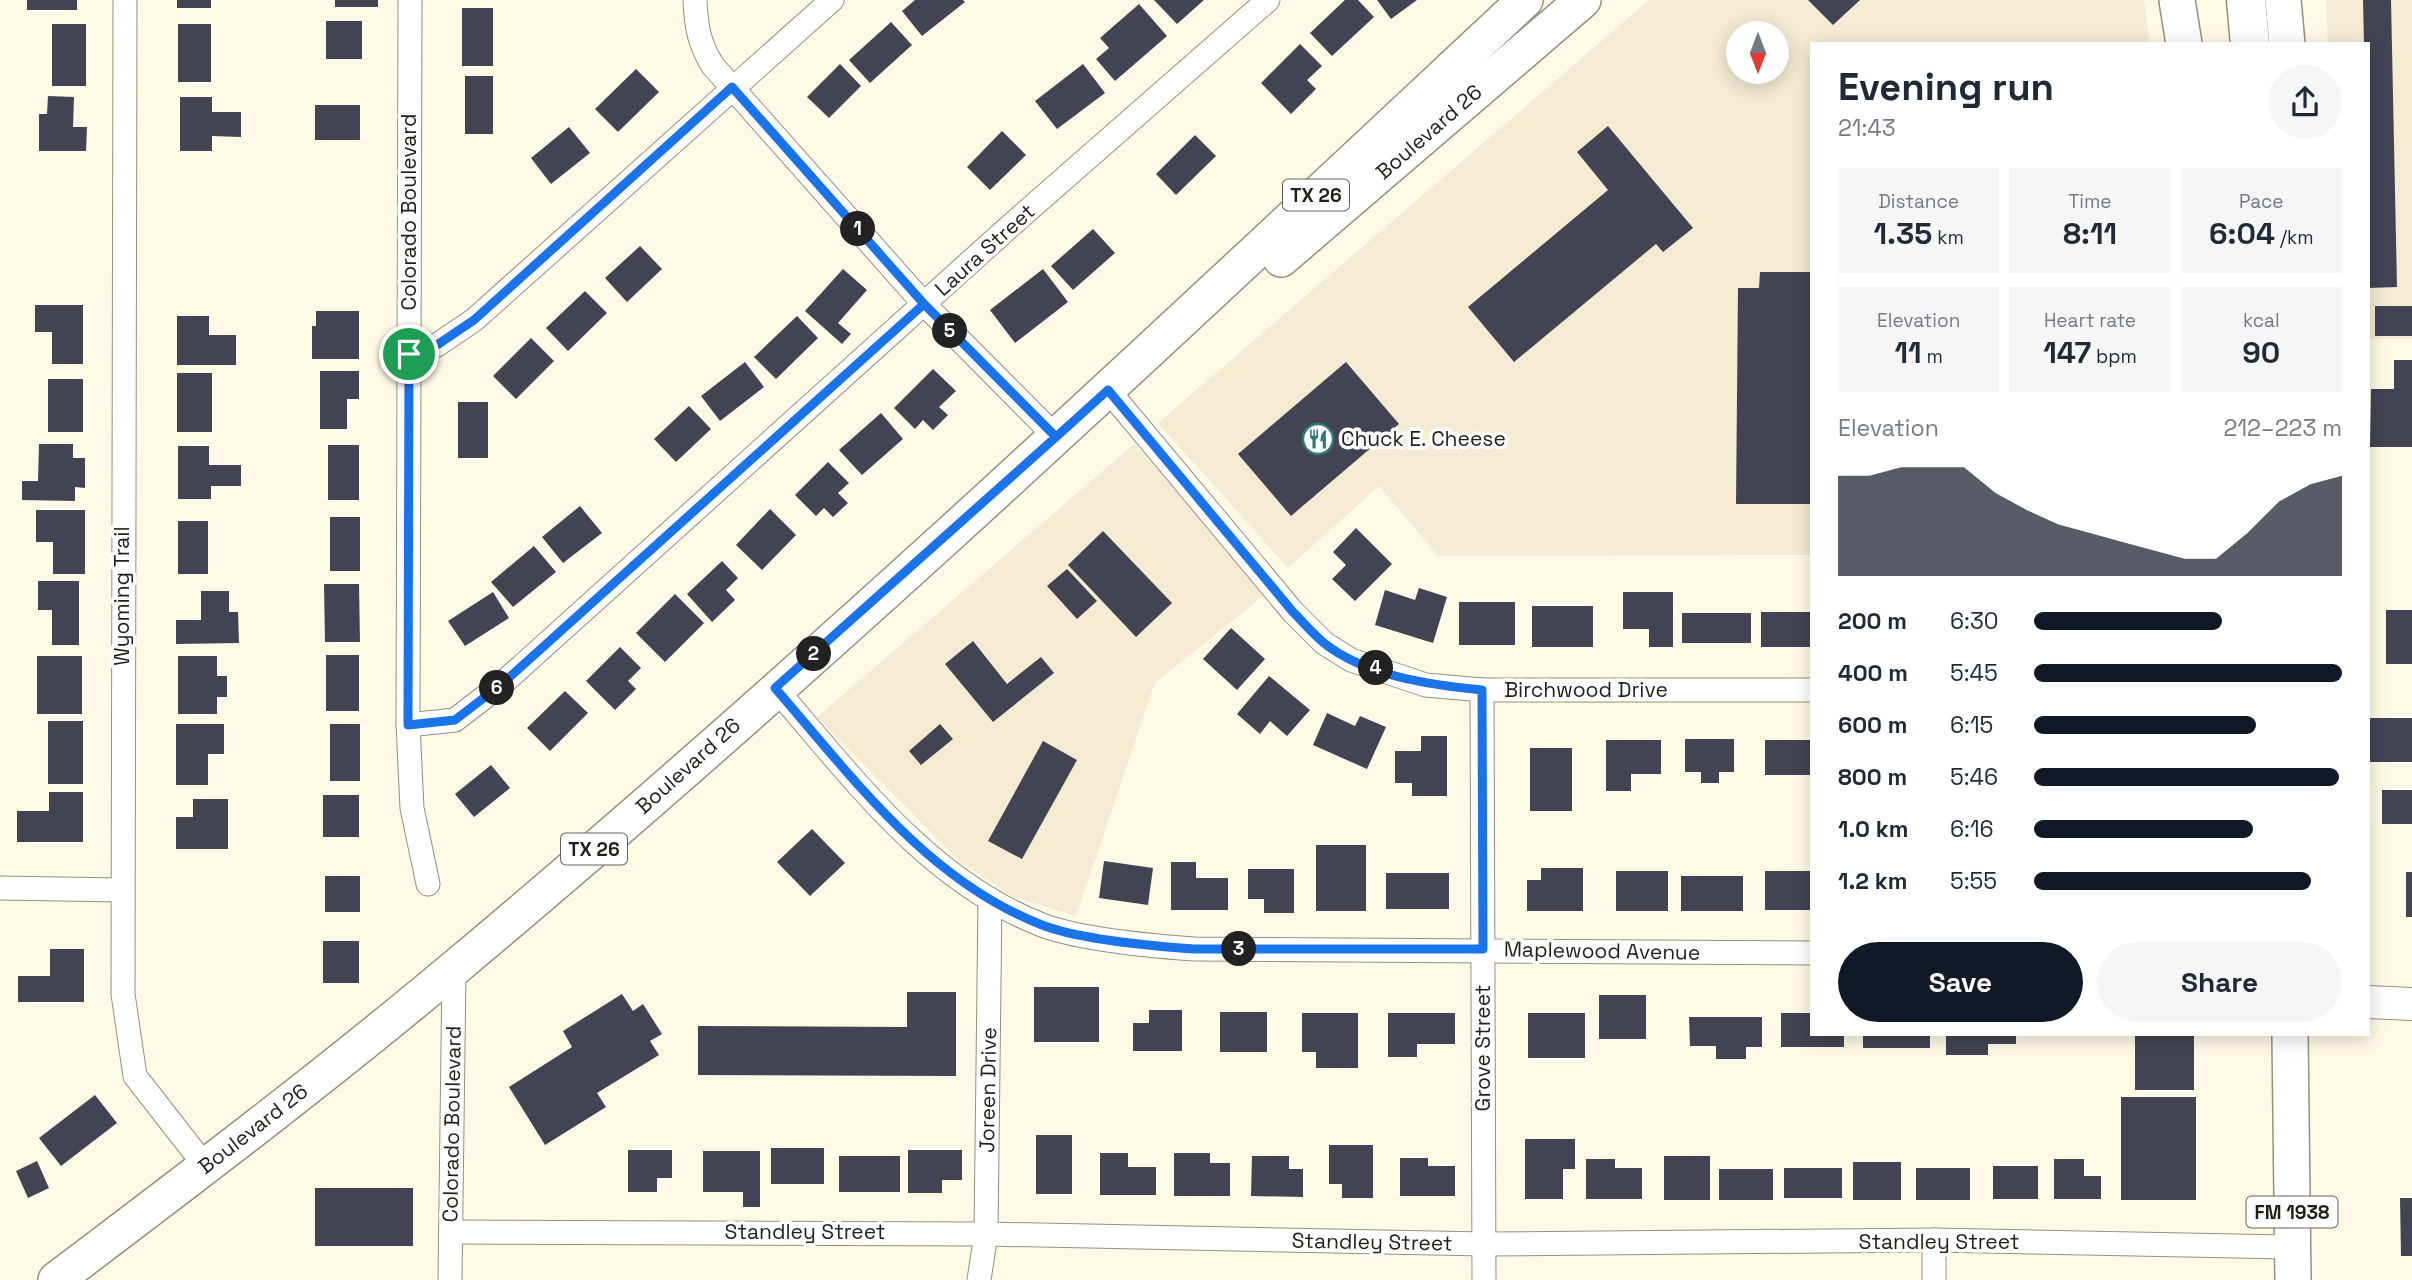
<!DOCTYPE html>
<html lang="en">
<head>
<meta charset="utf-8">
<style>
	body { margin:0; font-family:"Space Grotesk",sans-serif; background:#f6f6f7; color:#1f2937; height:100vh; display:flex; flex-direction:column; font-size:26px; white-space:nowrap }
	* { box-sizing:border-box; margin:0 }
	p { font-size:23px; color:#747a83 }
	.icon { flex:none; width:38px; height:38px; fill:none; stroke:currentColor; stroke-width:2; stroke-linecap:round; stroke-linejoin:round }
	.map { position:relative; flex:1; overflow:hidden }
	.drawer { position:absolute; left:1810px; top:42px; width:560px; height:994px; display:flex; flex-direction:column; background:#fff; border-radius:0px; box-shadow:0 4px 18px #0003 }
	.drawer>* { flex:none }
	.needle { width:46px; rotate:180deg }
	.controls { position:absolute; left:1726px; top:21px; display:grid; gap:14px }
	.controls a { display:grid; place-items:center; width:63px; height:63px; border-radius:50%; background:#fff; box-shadow:0 4px 18px #0003; font-size:35px }
	.pin { position:absolute; display:grid; place-items:center; width:60px; height:60px; color:#fff; margin:-30px; border:4px solid #fff; border-radius:50%; box-shadow:0 2px 7px #0007 }
	.km { position:absolute; width:35px; height:35px; margin:-18px; border-radius:50%; background:#222; color:#fff; font-size:19px; line-height:35px; text-align:center }
	.round { display:grid; place-items:center; flex:none; width:74px; height:74px; border-radius:37px; background:#f6f6f7 }
	.headline { display:flex; align-items:center; justify-content:space-between; height:119px; padding:0 28px }
	h1 { font-size:38px; font-weight:700; line-height:52px }
	.stats { display:grid; grid-template-columns:repeat(3,1fr); gap:10px; height:119px; padding:7px 28px }
	.stats div { display:grid; align-content:center; border-radius:0px; background:#f6f6f7; text-align:center }
	.stats b { font-size:30px; font-weight:700 }
	.stats small { font-size:19px; font-weight:400 }
	.stats p { font-size:19px }
	.chart { height:196px; padding:14px 28px }
	.chart p { display:flex; justify-content:space-between }
	.chart svg { width:100%; height:126px; margin-top:7px; fill:#111827; opacity:.7 }
	.cta { display:flex; gap:14px; margin-top:auto; padding:14px 28px }
	.cta a { flex:1; height:80px; border-radius:42px; background:#111827; color:#fff; font-size:28px; font-weight:700; line-height:80px; text-align:center }
	.cta a+a { background:#f6f6f7; color:#1f2937 }
	ul { padding:0 28px; list-style:none; font-size:23px }
	li { display:grid; grid-template-columns:112px 84px 1fr; align-items:center; height:52px }
	li i { height:18px; border-radius:9px; background:#111827 }
	.map>svg:first-child { display:block }
</style>
</head>
<body>
<div class="map">
<svg width="2412" height="1280" viewBox="0 0 2412 1280">
	<rect width="100%" height="100%" fill="#fff9e6"/>
	<!-- built -->
	<g fill="#f4ebd2" fill-rule="evenodd">
		<path d="M1649,0h495l6,44h-339v511l-373,1 -59,-70 -91,82 -130,-145zM1738,33h38v39h-38z"/>
		<polygon points="2326,0 2412,0 2412,339 2368,339 2368,44 2328,44"/>
		<polygon points="1134,444 1267,593 1155,683 1076,916 1014,897 961,863 817,717"/>
	</g>
	<!-- building -->
	<g fill="#434453">
		<rect x="27" y="0" width="50" height="10"/>
		<rect x="177" y="0" width="34" height="8"/>
		<rect x="335" y="0" width="43" height="7"/>
		<polygon points="915,0 963,0 965,2 922,36 902,11"/>
		<polygon points="1154,0 1204,0 1177,24"/>
		<polygon points="1345,0 1358,0 1374,17 1332,56 1310,33"/>
		<polygon points="1377,0 1417,0 1391,19"/>
		<polygon points="1808,0 1860,0 1833,25"/>
		<polygon points="2363,0 2391,0 2397,287 2369,288 2368,44 2364,44"/>
		<polygon points="1139,4 1167,36 1115,81 1096,59 1109,48 1100,38"/>
		<rect x="462" y="8" width="31" height="58"/>
		<rect x="326" y="21" width="36" height="38"/>
		<polygon points="891,22 912,45 870,83 849,60"/>
		<rect x="52" y="24" width="34" height="62"/>
		<rect x="178" y="24" width="33" height="58"/>
		<polygon points="1300,44 1322,66 1307,80 1316,89 1291,114 1261,83"/>
		<polygon points="840,64 861,86 829,118 807,97"/>
		<polygon points="1083,64 1105,93 1057,129 1035,101"/>
		<polygon points="636,69 659,92 618,132 595,109"/>
		<rect x="465" y="76" width="28" height="58"/>
		<polygon points="48,96 74,97 73,127 87,127 86,151 39,151 39,114 47,114"/>
		<polygon points="180,97 212,97 212,112 241,112 241,137 212,136 212,151 180,151"/>
		<rect x="315" y="105" width="45" height="35"/>
		<polygon points="1608,126 1693,228 1663,252 1656,244 1514,362 1468,307 1608,190 1577,152"/>
		<polygon points="569,127 590,153 551,184 531,158"/>
		<polygon points="1002,131 1026,155 990,190 967,167"/>
		<polygon points="1195,135 1216,156 1176,195 1156,174"/>
		<polygon points="1093,229 1115,253 1073,290 1051,266"/>
		<polygon points="640,246 662,269 627,302 605,278"/>
		<polygon points="843,269 867,290 838,323 851,334 842,344 805,311"/>
		<polygon points="1043,269 1068,302 1015,343 990,310"/>
		<polygon points="1760,272 1811,272 1811,504 1736,504 1738,288 1759,288"/>
		<polygon points="585,291 607,313 568,351 546,328"/>
		<polygon points="35,305 83,305 83,364 52,364 52,332 35,332"/>
		<rect x="2375" y="306" width="37" height="30"/>
		<polygon points="316,311 359,311 359,359 312,359 312,326 316,326"/>
		<polygon points="177,316 209,316 209,335 236,335 236,365 177,365"/>
		<polygon points="797,316 818,338 776,379 754,357"/>
		<polygon points="531,338 554,361 516,399 493,376"/>
		<polygon points="2394,360 2412,360 2412,447 2370,447 2371,389 2394,389"/>
		<polygon points="745,362 764,387 720,421 701,396"/>
		<polygon points="1346,362 1399,424 1291,516 1238,454"/>
		<polygon points="933,369 956,391 939,407 948,415 933,430 923,420 915,429 894,408"/>
		<polygon points="320,371 359,371 359,399 347,399 347,429 320,429"/>
		<rect x="177" y="373" width="35" height="59"/>
		<rect x="48" y="379" width="35" height="53"/>
		<rect x="458" y="402" width="30" height="56"/>
		<polygon points="689,406 711,429 676,462 654,439"/>
		<polygon points="881,413 903,439 862,475 839,450"/>
		<polygon points="39,444 73,444 73,458 85,458 85,488 75,487 75,501 22,500 22,481 38,481"/>
		<rect x="328" y="445" width="31" height="55"/>
		<polygon points="178,446 209,446 209,465 241,465 241,486 211,486 211,499 178,499"/>
		<polygon points="828,462 849,483 838,493 848,503 833,517 824,508 816,516 795,495"/>
		<polygon points="580,506 602,533 563,563 542,537"/>
		<polygon points="770,509 796,535 762,570 736,545"/>
		<polygon points="36,510 85,510 85,574 53,574 53,542 36,542"/>
		<rect x="330" y="517" width="30" height="54"/>
		<rect x="178" y="521" width="30" height="53"/>
		<polygon points="1356,528 1392,564 1355,601 1332,579 1346,565 1333,552"/>
		<polygon points="1103,531 1172,603 1136,637 1068,565"/>
		<polygon points="534,546 556,572 513,607 491,582"/>
		<polygon points="722,561 738,578 726,590 735,600 712,622 687,594"/>
		<polygon points="1067,569 1097,601 1077,619 1047,586"/>
		<polygon points="38,581 79,581 79,645 52,645 52,610 38,610"/>
		<polygon points="324,584 359,584 360,642 325,642"/>
		<polygon points="1419,588 1447,597 1433,643 1375,625 1385,590 1415,600"/>
		<polygon points="201,591 229,591 229,612 238,612 239,643 176,644 176,620 201,620"/>
		<polygon points="493,592 509,618 465,646 448,621"/>
		<polygon points="1623,592 1673,592 1673,647 1649,647 1649,629 1623,629"/>
		<polygon points="675,594 704,623 665,662 636,633"/>
		<rect x="1459" y="602" width="56" height="43"/>
		<rect x="1532" y="606" width="61" height="41"/>
		<rect x="2386" y="610" width="26" height="54"/>
		<rect x="1761" y="612" width="50" height="35"/>
		<rect x="1682" y="613" width="69" height="30"/>
		<polygon points="1231,628 1265,659 1237,690 1203,659"/>
		<polygon points="973,641 1007,684 1041,657 1054,673 993,722 945,664"/>
		<polygon points="620,647 641,668 628,681 636,689 615,710 586,681"/>
		<rect x="326" y="655" width="33" height="56"/>
		<rect x="37" y="656" width="45" height="58"/>
		<polygon points="178,656 217,656 217,676 227,676 227,697 217,697 217,714 178,714"/>
		<polygon points="1269,676 1310,710 1287,736 1270,721 1260,734 1237,714"/>
		<polygon points="565,691 588,713 550,751 527,728"/>
		<polygon points="1327,713 1355,726 1360,716 1386,727 1367,769 1313,745"/>
		<rect x="2368" y="718" width="44" height="44"/>
		<rect x="48" y="721" width="35" height="63"/>
		<polygon points="176,724 224,724 224,754 208,754 208,785 176,785"/>
		<rect x="330" y="724" width="30" height="57"/>
		<polygon points="940,724 953,739 921,765 909,751"/>
		<polygon points="1421,736 1447,736 1447,796 1412,796 1412,783 1395,783 1395,751 1421,751"/>
		<polygon points="1685,739 1734,739 1734,772 1719,772 1719,783 1701,783 1701,772 1685,772"/>
		<polygon points="1606,740 1661,740 1661,774 1631,774 1631,791 1606,791"/>
		<rect x="1765" y="740" width="46" height="35"/>
		<polygon points="1043,741 1077,760 1022,859 988,841"/>
		<rect x="1530" y="748" width="42" height="63"/>
		<polygon points="491,765 510,788 474,817 455,794"/>
		<rect x="2382" y="790" width="30" height="34"/>
		<polygon points="49,792 83,792 83,842 17,842 17,811 49,811"/>
		<rect x="323" y="795" width="36" height="42"/>
		<polygon points="193,799 228,799 228,849 176,849 176,817 193,817"/>
		<polygon points="812,829 845,863 810,896 777,862"/>
		<rect x="1316" y="845" width="50" height="66"/>
		<polygon points="1104,861 1153,868 1148,905 1099,898"/>
		<polygon points="1171,862 1196,862 1196,878 1228,878 1228,910 1171,910"/>
		<polygon points="1541,868 1583,868 1583,911 1527,911 1527,880 1541,880"/>
		<polygon points="1248,869 1294,869 1294,913 1264,913 1264,899 1248,899"/>
		<rect x="1616" y="871" width="52" height="40"/>
		<rect x="1765" y="871" width="46" height="39"/>
		<rect x="2406" y="872" width="6" height="45"/>
		<rect x="1386" y="873" width="63" height="36"/>
		<rect x="325" y="876" width="35" height="36"/>
		<rect x="1681" y="876" width="62" height="35"/>
		<rect x="323" y="941" width="36" height="42"/>
		<polygon points="50,949 84,949 84,1002 18,1002 18,976 50,976"/>
		<rect x="1034" y="987" width="65" height="55"/>
		<polygon points="907,992 956,992 956,1076 698,1075 698,1026 907,1027"/>
		<polygon points="622,994 633,1011 643,1004 662,1034 650,1041 659,1055 597,1093 606,1107 545,1145 509,1087 572,1047 563,1031"/>
		<rect x="1599" y="995" width="47" height="44"/>
		<polygon points="1149,1010 1182,1010 1182,1051 1133,1051 1133,1023 1149,1023"/>
		<rect x="1220" y="1012" width="47" height="40"/>
		<polygon points="1302,1013 1358,1013 1358,1068 1316,1068 1316,1052 1302,1052"/>
		<polygon points="1388,1013 1455,1013 1455,1044 1417,1044 1417,1057 1388,1057"/>
		<rect x="1528" y="1013" width="57" height="45"/>
		<polygon points="1781,1013 1811,1013 1811,1034 1844,1034 1844,1047 1781,1047"/>
		<polygon points="1689,1017 1762,1017 1762,1047 1746,1047 1746,1059 1716,1059 1716,1046 1690,1046"/>
		<rect x="1863" y="1034" width="67" height="14"/>
		<polygon points="1946,1034 2016,1034 2016,1044 1988,1044 1988,1055 1946,1055"/>
		<rect x="2135" y="1034" width="59" height="56"/>
		<polygon points="95,1095 117,1123 61,1166 39,1138"/>
		<rect x="2121" y="1097" width="75" height="103"/>
		<rect x="1036" y="1135" width="36" height="59"/>
		<polygon points="1525,1139 1575,1139 1575,1169 1563,1169 1563,1199 1525,1199"/>
		<polygon points="1329,1145 1373,1145 1373,1198 1342,1198 1342,1184 1329,1184"/>
		<rect x="771" y="1148" width="53" height="36"/>
		<polygon points="628,1150 672,1150 672,1178 657,1178 657,1192 628,1192"/>
		<polygon points="908,1150 962,1150 962,1180 942,1180 942,1193 908,1193"/>
		<polygon points="703,1151 760,1151 760,1207 743,1207 743,1192 703,1192"/>
		<polygon points="1100,1153 1128,1153 1128,1167 1156,1167 1156,1195 1100,1195"/>
		<polygon points="1174,1153 1210,1153 1210,1163 1230,1163 1230,1196 1174,1196"/>
		<rect x="839" y="1156" width="61" height="36"/>
		<polygon points="1252,1156 1289,1156 1289,1169 1303,1169 1303,1197 1251,1196"/>
		<rect x="1664" y="1156" width="46" height="44"/>
		<polygon points="1400,1158 1428,1158 1428,1166 1455,1166 1455,1196 1400,1196"/>
		<polygon points="1586,1159 1615,1159 1615,1168 1642,1168 1642,1199 1586,1199"/>
		<polygon points="2054,1159 2084,1159 2084,1176 2101,1176 2101,1199 2054,1199"/>
		<polygon points="37,1161 49,1188 28,1198 16,1171"/>
		<rect x="1853" y="1162" width="48" height="38"/>
		<rect x="1993" y="1166" width="45" height="33"/>
		<rect x="1784" y="1168" width="58" height="30"/>
		<rect x="1916" y="1168" width="54" height="32"/>
		<rect x="1719" y="1169" width="54" height="31"/>
		<rect x="315" y="1188" width="98" height="58"/>
		<polygon points="2400,1198 2412,1198 2412,1256 2401,1256"/>
	</g>
	<g fill="none" stroke-linecap="round" stroke-linejoin="round">
		<!-- street casing -->
		<g stroke="#96907f" stroke-width="25">
			<g id="street">
				<polyline points="125,0 123,994 135,1076 206,1167"/>
				<polyline points="410,0 408,725 412,808 428,884"/>
				<path d="M695,0c1,26 4,44 18,66l211,238 132,133"/>
				<polyline points="409,354 437,345 474,320 832,0"/>
				<polyline points="1108,390 1293,612 1324,643 1351,660 1426,685 1482,690 1811,690"/>
				<path d="M775,688c78,90 153,193 267,237 39,15 110,21 152,24l617,4"/>
				<polyline points="1482,690 1484,1280"/>
				<polyline points="408,725 455,720 503,683 1009,227 1268,0"/>
				<polyline points="0,888 121,890"/>
				<polyline points="451,1232 986,1234 1484,1244 1934,1240 2293,1247"/>
				<polyline points="1934,1240 1934,1280"/>
				<polyline points="450,1280 454,969"/>
				<polyline points="979,1280 986,1234 990,899"/>
			</g>
		</g>
		<!-- secondary casing -->
		<g stroke="#96907f" stroke-width="34">
			<polyline id="secondary" points="2368,1002 2412,1004"/>
		</g>
		<!-- primary casing -->
		<g stroke="#96907f" stroke-width="38">
			<g id="primary">
				<polyline points="2177,0 2184,44"/>
				<polyline points="2283,0 2287,44"/>
				<polyline points="1281,259 1583,0"/>
				<polyline points="2290,1034 2293,1280"/>
				<path d="M56,1280c135,-102 271,-205 401,-314 368,-308 717,-638 1068,-966"/>
			</g>
		</g>
		<!-- highway casing -->
		<g stroke="#96907f" stroke-width="41">
			<polyline id="highway" points="2246,0 2250,44"/>
		</g>
		<!-- street -->
		<use href="#street" stroke="#fff" stroke-width="23"/>
		<!-- secondary -->
		<use href="#secondary" stroke="#fff" stroke-width="32"/>
		<!-- primary -->
		<use href="#primary" stroke="#fff" stroke-width="35"/>
		<!-- highway -->
		<use href="#highway" stroke="#fff" stroke-width="38"/>
	</g>
	<g fill="none" stroke-linecap="round" stroke-linejoin="round">
		<!-- route casing -->
		<g stroke="#fff" stroke-width="14">
			<path id="route" d="M409,354l28,-9 37,-25 258,-233 192,217 132,133 -281,251c78,90 153,193 267,237 39,15 110,21 152,24h289l-1,-259c-51,-5 -117,-14 -158,-47 -11,-9 -21,-21 -31,-31l-185,-222 -52,47 -132,-133 -421,379 -48,37 -47,5 1,-371"/>
		</g>
		<!-- route -->
		<use href="#route" stroke="#1a73e8" stroke-width="9"/>
	</g>
	<!-- icons -->
	<defs>
		<g id="restaurant-ring" transform="scale(1.575)"><circle r="9.5" fill="#fff" stroke="#307a78" stroke-width="1.5"/><path d="M-5-6h1v4h1v-4h1v4h1v-4h1v5L-1.5 .5V6h-2V.5L-5-1ZM5-6V6H3V1.5H1.5Q1.5-4 5-6Z" fill="#307a78"/></g>
	</defs>
	<g fill-rule="evenodd">
		<use href="#restaurant-ring" x="1318" y="439"/>
	</g>
	<g text-anchor="middle" stroke-width="7" stroke-linejoin="round" paint-order="stroke">
		<!-- shield labels -->
		<g fill="#fff" stroke="#64625d" stroke-width="2">
			<rect x="1283" y="179.5" width="66" height="31" rx="5"/>
			<rect x="561" y="833.5" width="66" height="31" rx="5"/>
			<rect x="2246.5" y="1196.5" width="91" height="31" rx="5"/>
		</g>
		<g font-size="19" font-weight="bold" fill="#211f18">
			<text x="1316" y="202">TX 26</text>
			<text x="594" y="856">TX 26</text>
			<text x="2292" y="1219">FM 1938</text>
		</g>
		<!-- street labels -->
		<g font-size="21" fill="#211f18" stroke="#fff">
			<text transform="translate(1429 132) rotate(-41)" y="7">Boulevard 26</text>
			<text transform="translate(409 212) rotate(-90)" y="7">Colorado Boulevard</text>
			<text transform="translate(985 250) rotate(-42)" y="7">Laura Street</text>
			<text transform="translate(122 596) rotate(-90)" y="7">Wyoming Trail</text>
			<text x="1586" y="697">Birchwood Drive</text>
			<text transform="translate(688 766) rotate(-42)" y="7">Boulevard 26</text>
			<text transform="translate(1602 951) rotate(1)" y="7">Maplewood Avenue</text>
			<text transform="translate(1483 1048) rotate(-90)" y="7">Grove Street</text>
			<text transform="translate(988 1090) rotate(-89)" y="7">Joreen Drive</text>
			<text transform="translate(452 1124) rotate(-89)" y="7">Colorado Boulevard</text>
			<text transform="translate(253 1129) rotate(-38)" y="7">Boulevard 26</text>
			<text x="805" y="1239">Standley Street</text>
			<text transform="translate(1372 1242) rotate(1)" y="7">Standley Street</text>
			<text x="1939" y="1249">Standley Street</text>
		</g>
		<!-- poi labels -->
		<g font-size="21" fill="#211f18" stroke="#fff" text-anchor="start">
			<text x="1341" y="446">Chuck E. Cheese</text>
		</g>
	</g>
</svg>
<div class="controls">
<a><svg class="needle" viewBox="-14 -14 28 28"><path d="M0-13l5 13h-10z" fill="#e53935"/><path d="M0 13l5-13h-10z" fill="#747a83"/></svg></a>
</div>
<div class="pin" style="left:409px;top:354px;background:#1e9e55"><svg class="icon" aria-label="arrive" viewBox="0 0 24 24"><path d="M6 21V4h12l-3 4 3 4H6"/></svg></div>
<b class="km" style="left:858px;top:229px">1</b>
<b class="km" style="left:814px;top:654px">2</b>
<b class="km" style="left:1239px;top:949px">3</b>
<b class="km" style="left:1376px;top:668px">4</b>
<b class="km" style="left:950px;top:331px">5</b>
<b class="km" style="left:497px;top:688px">6</b>
<section class="drawer">
<div class="headline"><div><h1>Evening run</h1><p>21:43</p></div><a class="round"><svg class="icon" aria-label="share" viewBox="0 0 24 24"><path d="M12 15V3M7 8l5-5 5 5M5 13v7h14v-7"/></svg></a></div>
<div class="stats">
<div><p>Distance</p><b>1.35<small> km</small></b></div>
<div><p>Time</p><b>8:11</b></div>
<div><p>Pace</p><b>6:04<small> /km</small></b></div>
</div>
<div class="stats">
<div><p>Elevation</p><b>11<small> m</small></b></div>
<div><p>Heart rate</p><b>147<small> bpm</small></b></div>
<div><p>kcal</p><b>90</b></div>
</div>
<div class="chart"><p><span>Elevation</span>212–223 m</p>
<svg viewBox="0 0 160 44" preserveAspectRatio="none"><path d="M0 44V9L10 9L20 6L30 6L40 6L50 15L60 21L70 26L80 29L90 32L100 35L110 38L120 38L130 29L140 18L150 12L160 9V44z"/></svg>
</div>
<ul>
<li><b>200 m</b>6:30<i style="width:61%"></i></li>
<li><b>400 m</b>5:45<i style="width:100%"></i></li>
<li><b>600 m</b>6:15<i style="width:72%"></i></li>
<li><b>800 m</b>5:46<i style="width:99%"></i></li>
<li><b>1.0 km</b>6:16<i style="width:71%"></i></li>
<li><b>1.2 km</b>5:55<i style="width:90%"></i></li>
</ul>
<div class="cta"><a>Save</a><a>Share</a></div>
</section>
</div>
</body>
</html>
